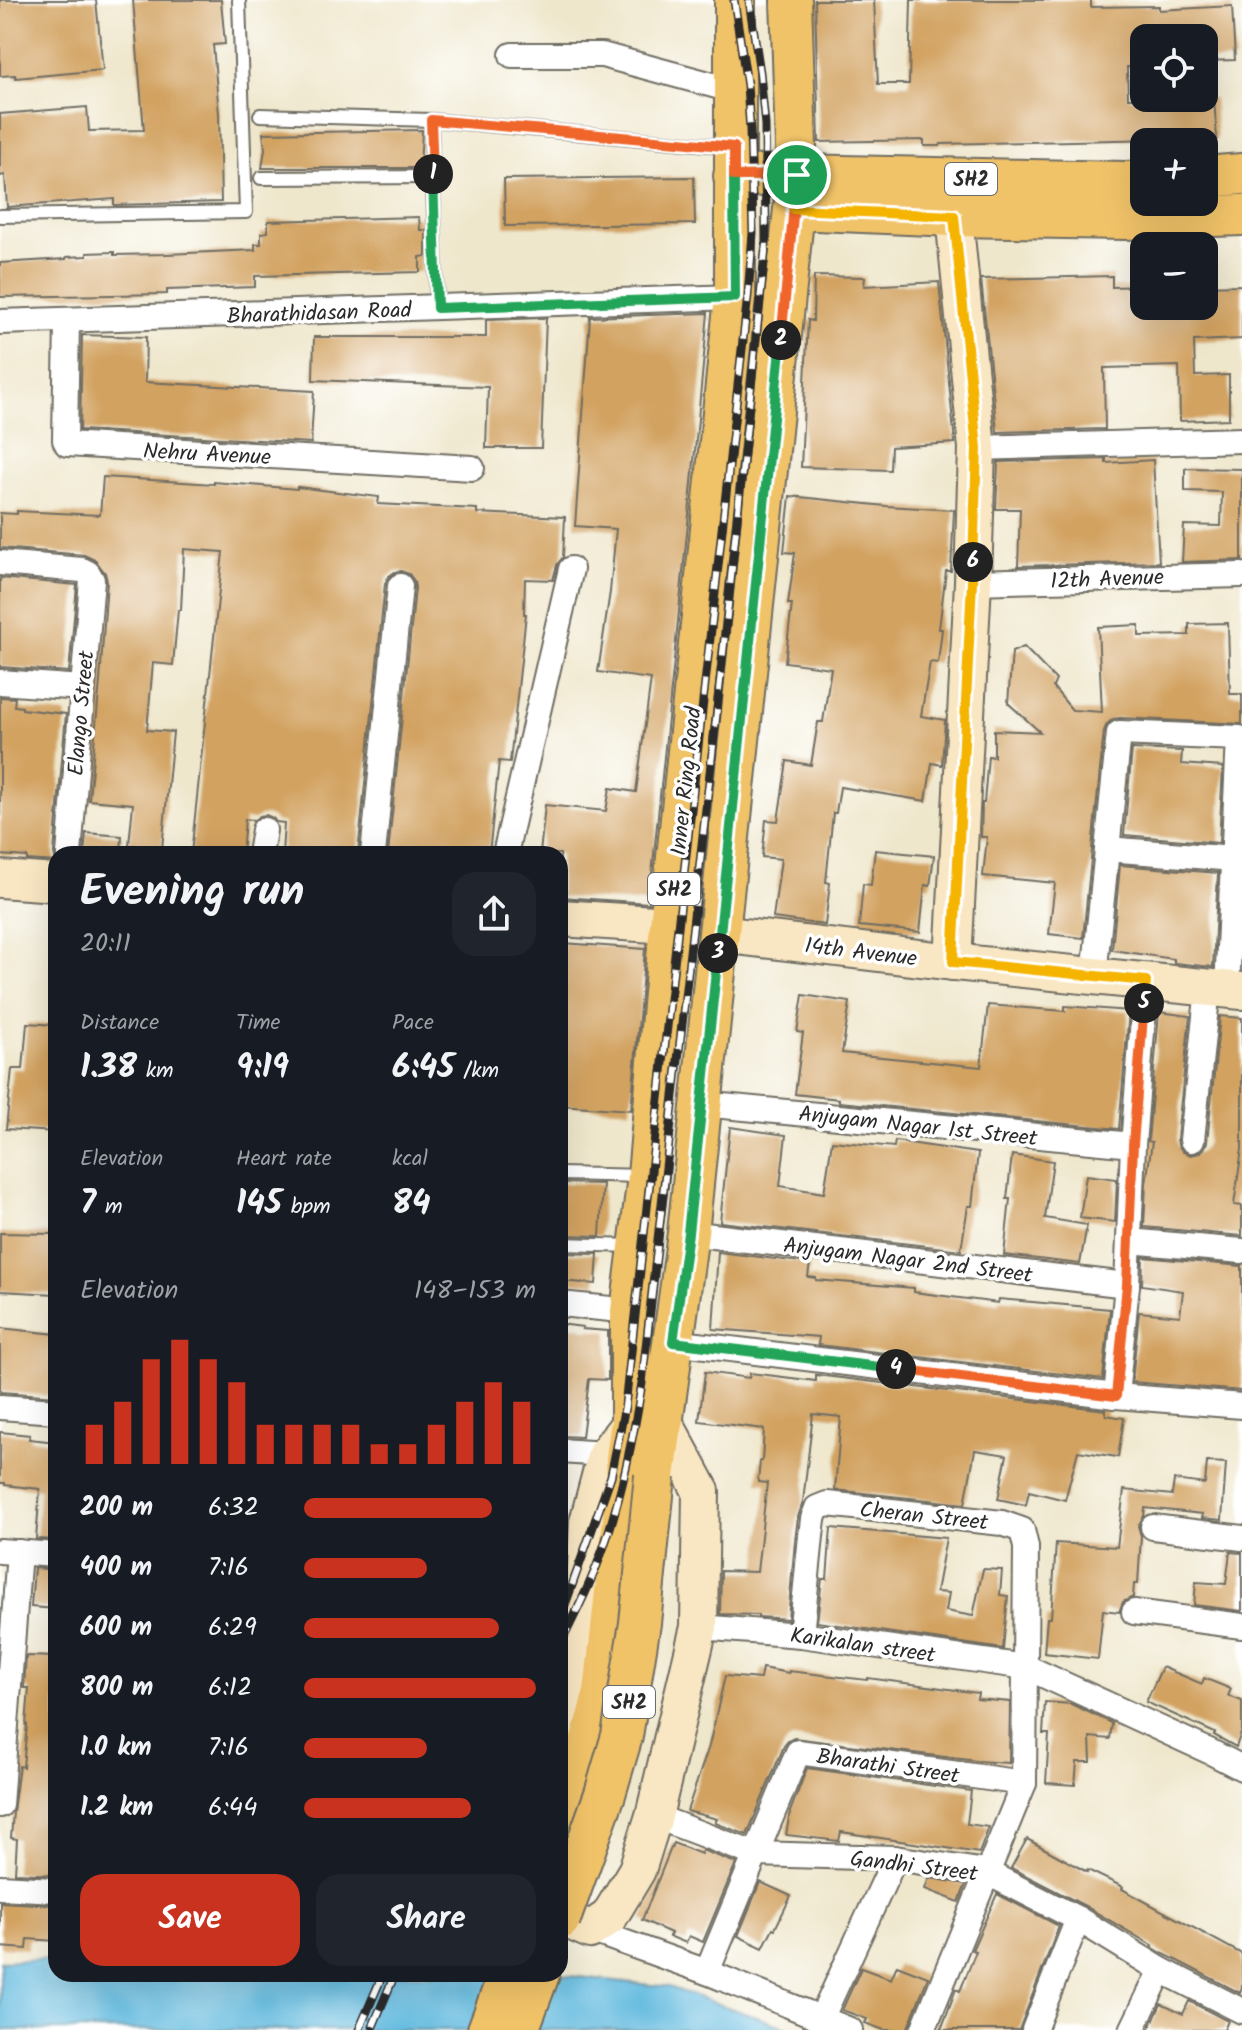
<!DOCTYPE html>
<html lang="en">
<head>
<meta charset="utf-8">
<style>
	body { margin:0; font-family:Kalam,sans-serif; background:#20242c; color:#f1f3f6; height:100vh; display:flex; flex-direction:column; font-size:30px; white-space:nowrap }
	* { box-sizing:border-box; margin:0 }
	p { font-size:26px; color:#9ea1a6 }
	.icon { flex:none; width:44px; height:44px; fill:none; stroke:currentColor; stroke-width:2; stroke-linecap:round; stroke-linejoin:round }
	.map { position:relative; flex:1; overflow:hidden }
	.sheet { position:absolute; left:48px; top:846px; width:520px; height:1136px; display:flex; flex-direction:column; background:#171b24; border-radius:24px; box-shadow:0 8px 32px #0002 }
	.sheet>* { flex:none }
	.buttons { position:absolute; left:1130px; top:24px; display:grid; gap:16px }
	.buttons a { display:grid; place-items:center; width:88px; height:88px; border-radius:16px; background:#171b24; box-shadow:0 8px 32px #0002; font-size:40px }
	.pin { position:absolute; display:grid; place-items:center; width:68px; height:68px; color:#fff; margin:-34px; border:4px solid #fff; border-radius:50%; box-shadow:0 2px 8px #0007 }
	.km { position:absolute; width:40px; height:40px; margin:-20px; border-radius:50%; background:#222; color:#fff; font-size:22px; line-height:40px; text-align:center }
	.round { display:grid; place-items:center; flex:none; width:84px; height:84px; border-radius:24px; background:#20242c }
	.overview { display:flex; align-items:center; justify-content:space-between; height:136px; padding:0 32px }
	h1 { font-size:44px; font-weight:800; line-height:60px }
	.figures { display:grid; grid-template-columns:repeat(3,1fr); gap:12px; height:136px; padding:8px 32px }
	.figures div { display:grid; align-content:center }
	.figures b { font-size:34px; font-weight:800 }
	.figures small { font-size:22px; font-weight:400 }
	.figures p { font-size:22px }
	.chart { height:224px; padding:16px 32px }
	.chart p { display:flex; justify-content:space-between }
	.chart svg { width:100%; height:144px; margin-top:8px; stroke:#c8321e; stroke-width:6 }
	.primary-button { display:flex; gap:16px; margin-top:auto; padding:16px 32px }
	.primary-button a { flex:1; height:92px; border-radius:24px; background:#c8321e; color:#fff; font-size:32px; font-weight:800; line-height:92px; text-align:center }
	.primary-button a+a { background:#20242c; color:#f1f3f6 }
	ul { padding:0 32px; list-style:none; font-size:26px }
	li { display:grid; grid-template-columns:128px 96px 1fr; align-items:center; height:60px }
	li i { height:20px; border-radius:10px; background:#c8321e }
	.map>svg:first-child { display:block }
</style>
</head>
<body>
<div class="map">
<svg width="1242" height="2030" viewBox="0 0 1242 2030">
	<rect width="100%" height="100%" fill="#fff"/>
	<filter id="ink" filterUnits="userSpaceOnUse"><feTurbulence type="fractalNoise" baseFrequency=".0125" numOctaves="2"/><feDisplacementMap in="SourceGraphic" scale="16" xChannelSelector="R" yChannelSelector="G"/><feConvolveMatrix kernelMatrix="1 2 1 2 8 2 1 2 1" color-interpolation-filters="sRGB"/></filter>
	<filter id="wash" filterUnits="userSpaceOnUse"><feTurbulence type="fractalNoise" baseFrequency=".006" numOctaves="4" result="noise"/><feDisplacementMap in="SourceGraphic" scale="32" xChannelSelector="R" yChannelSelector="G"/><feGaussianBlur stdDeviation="1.8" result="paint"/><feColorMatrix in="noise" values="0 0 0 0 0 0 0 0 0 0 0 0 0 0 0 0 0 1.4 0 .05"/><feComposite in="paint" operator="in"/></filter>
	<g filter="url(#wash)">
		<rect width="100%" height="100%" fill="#efe7cc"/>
		<!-- water -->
		<polygon fill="#60b9de" stroke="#467284" stroke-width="2" points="56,1959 56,1974 553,1974 669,1987 794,2030 0,2030 0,1961"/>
		<g id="blocks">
			<!-- building -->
			<g fill="#d2a260">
				<polygon points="0,0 96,0 103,70 16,78 15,75 0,76"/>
				<polygon points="133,0 221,0 225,44 213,45 219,114 221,202 114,205 114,199 7,207 5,175 0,176 0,114 87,107 89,131 144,130"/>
				<polygon points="815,0 874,0 878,84 909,84 911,0 1091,0 1091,7 1159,6 1159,10 1232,6 1235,60 1204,61 1204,38 1144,38 1144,67 1127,67 1128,98 1214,98 1217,139 1159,142 1159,139 941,144 940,146 924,146 924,140 819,142"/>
				<polygon points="422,130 420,168 262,168 265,149 263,133"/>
				<polygon points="694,177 695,224 505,226 504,179"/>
				<polygon points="419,217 420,230 426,230 426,256 420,257 420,272 255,276 255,287 167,290 167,294 0,297 0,263 66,259 66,257 87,256 87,253 114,252 114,255 166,254 255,250 255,244 261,244 261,233 268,232 268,221"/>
				<polygon points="814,276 865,277 864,286 939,282 955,443 891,447 890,470 801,467 808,320 813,321"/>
				<polygon points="1112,276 1112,287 1144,286 1144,306 1204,306 1204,286 1242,285 1242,339 1194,341 1195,376 1229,375 1229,419 1180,421 1179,366 1104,368 1105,429 997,432 981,279"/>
				<polygon points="708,313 689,514 649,903 560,897 560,854 540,854 545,805 606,811 610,788 636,792 651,679 598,672 610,592 616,529 575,526 590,317"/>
				<polygon points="546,318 541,448 486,448 488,387 313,380 314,337 486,337 486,320"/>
				<polygon points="82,335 146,337 145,382 314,391 311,443 80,430"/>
				<polygon points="1106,459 1106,463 1153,460 1159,562 1018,566 1020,509 996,509 998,462"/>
				<polygon points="1185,468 1242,469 1242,560 1182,562 1184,525 1221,526 1222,492 1185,491"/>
				<polygon points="103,477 214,484 214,482 297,489 297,487 379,497 378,504 477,509 477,513 565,517 563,557 557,565 553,580 525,579 524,614 526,614 510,762 499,761 489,854 388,854 415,588 414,581 409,574 401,571 395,572 388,577 385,584 358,854 282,854 284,823 276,822 273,818 266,815 260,816 254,820 245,819 242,854 191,854 223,552 184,549 181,610 178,610 173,665 153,663 147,730 173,732 162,849 129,845 133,804 89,800 100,681 107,581 105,573 95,560 84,555 0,548 0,513 17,514 17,511 100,515"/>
				<polygon points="790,496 886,506 954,510 951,571 946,571 939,629 942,629 938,663 930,662 921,716 945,720 942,765 932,763 926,801 840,787 836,813 833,813 826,882 830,883 825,925 773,918 781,859 762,857 766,820 778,821 787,761 811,765 818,722 823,722 831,668 785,662 792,604 788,604 795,553 784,552"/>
				<polygon points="0,578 77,585 69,672 0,667"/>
				<polygon points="1228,623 1230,694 1242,694 1242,724 1120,718 1113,719 1107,724 1104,731 1083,938 1049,934 1055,883 983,876 987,837 981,837 982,803 984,803 988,756 994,757 994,730 1040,732 1008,703 1012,652 1024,647 1056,680 1053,687 1072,710 1102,712 1098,627 1139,625 1139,636 1189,635 1189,624"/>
				<polygon points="0,697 15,698 14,706 22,707 22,709 66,714 54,853 56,862 27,860 27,857 0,855"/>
				<polygon points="1132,749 1182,751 1181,764 1223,767 1219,843 1124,835"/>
				<polygon points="86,833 122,836 121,854 84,854"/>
				<polygon points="875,850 934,856 930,886 925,885 920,932 859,926 863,884 871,885"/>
				<polygon points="1120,865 1218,873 1213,967 1174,963 1174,959 1112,950"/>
				<polygon points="563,943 645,949 631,1110 560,1105 560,981"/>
				<polygon points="803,995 850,1002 842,1053 981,1067 988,1005 1065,1011 1065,1006 1129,1011 1119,1129 839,1102 839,1099 795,1094 803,1033 797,1032"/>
				<polygon points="1159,1012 1190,1016 1177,1138 1178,1145 1183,1152 1191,1155 1199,1153 1204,1149 1207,1142 1220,1016 1242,1018 1242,1149 1234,1205 1242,1206 1242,1236 1144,1227 1146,1183 1152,1142 1148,1141"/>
				<polygon points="27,1023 56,1025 56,1132 6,1129 12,1069 23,1069"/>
				<polygon points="730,1127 786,1135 780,1186 824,1193 832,1141 894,1147 895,1141 978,1153 972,1206 968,1206 961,1250 720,1222"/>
				<polygon points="1012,1155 1053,1161 1045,1218 1087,1225 1080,1264 1004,1255 1010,1199 1007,1199"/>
				<polygon points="1086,1175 1117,1179 1115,1222 1080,1218"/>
				<polygon points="560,1183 603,1184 600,1236 560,1235"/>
				<polygon points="0,1233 56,1234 56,1294 0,1291"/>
				<polygon points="718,1252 810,1263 808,1277 816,1278 816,1280 914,1288 914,1292 998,1303 999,1299 1110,1309 1103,1379 818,1345 819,1337 713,1329"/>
				<polygon points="560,1253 598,1254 596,1284 560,1281"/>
				<polygon points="1143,1257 1242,1266 1242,1391 1132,1382 1139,1312 1180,1316 1183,1291 1142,1285"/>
				<polygon points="560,1324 583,1327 582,1329 608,1331 608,1380 589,1379 582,1437 560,1436"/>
				<polygon points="0,1328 56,1334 56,1396 0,1392"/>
				<polygon points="705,1372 749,1378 750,1373 816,1381 816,1375 1106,1410 1106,1415 1124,1418 1118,1457 1078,1451 1065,1500 1029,1491 1026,1505 998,1499 1007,1455 975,1450 965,1504 835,1490 841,1417 813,1414 803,1502 798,1517 795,1541 788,1619 758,1617 758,1615 720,1614 721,1571 757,1572 767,1483 758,1482 760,1461 762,1461 764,1429 699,1421"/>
				<polygon points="0,1432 30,1435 29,1439 56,1442 56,1540 36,1539 40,1489 5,1485 5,1483 0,1483"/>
				<polygon points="1207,1462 1226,1463 1222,1520 1202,1518 1203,1514 1145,1508 1144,1516 1138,1526 1141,1536 1138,1584 1134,1584 1133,1597 1123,1602 1119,1612 1103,1610 1098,1659 1044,1653 1047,1618 1051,1618 1056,1543 1117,1547 1124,1490 1172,1495 1174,1480 1205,1484"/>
				<polygon points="831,1528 946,1538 936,1592 949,1593 946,1611 973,1616 983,1569 1002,1570 1000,1595 1008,1596 1003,1649 817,1622 822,1579 827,1579"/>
				<polygon points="1230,1552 1242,1553 1242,1611 1194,1605 1196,1582 1226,1584"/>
				<polygon points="34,1568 56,1570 56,1609 31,1607"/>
				<polygon points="26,1656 56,1657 56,1875 15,1873 17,1839 11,1838 13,1812 19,1766 23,1767 27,1725 26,1725 29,1688 24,1688"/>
				<polygon points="1162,1667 1202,1684 1204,1678 1231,1689 1228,1696 1242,1701 1242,1730 1236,1747 1214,1735 1215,1733 1146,1702"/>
				<polygon points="762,1668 789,1673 789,1671 867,1680 868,1678 920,1685 978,1693 977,1699 1010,1702 1009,1763 977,1761 794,1738 788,1741 784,1746 747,1835 715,1823 717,1819 687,1811 709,1746 725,1676 760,1679"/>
				<polygon points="1045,1702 1071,1704 1112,1723 1110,1739 1090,1737 1091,1762 1077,1762 1075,1785 1046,1783 1049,1734 1043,1734"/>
				<polygon points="807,1768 971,1791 967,1824 989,1827 979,1853 841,1832 839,1841 786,1835 790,1812"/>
				<polygon points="1027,1839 1087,1872 1088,1870 1123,1887 1122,1889 1242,1954 1242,1988 1240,1993 1160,1952 1152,1947 1153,1946 1085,1906 1011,1868"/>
				<polygon points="673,1843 701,1854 702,1850 736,1863 703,1942 689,1936 686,1943 669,1936 671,1933 642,1920"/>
				<polygon points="929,1878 966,1884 959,1902 925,1889"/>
				<polygon points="760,1882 791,1896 775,1929 773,1928 763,1948 738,1936"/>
				<polygon points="997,1894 1059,1926 1019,2030 941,2030 956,1989 960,1991 976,1951 972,1950"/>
				<polygon points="0,1902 56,1905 56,1941 28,1939 27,1949 0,1947"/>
				<polygon points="897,1965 928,1977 907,2030 884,2030 865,2023 867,2019 842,2010 861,1968 891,1979"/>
				<polygon points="1189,2001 1228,2021 1224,2030 1149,2030 1161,2004 1183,2014"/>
			</g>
		</g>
	</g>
	<g filter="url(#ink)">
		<use href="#blocks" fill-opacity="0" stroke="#706d63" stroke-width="2"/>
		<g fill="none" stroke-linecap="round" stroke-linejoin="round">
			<!-- lane casing -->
			<g stroke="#706d63" stroke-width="16">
				<g id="lane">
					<polyline points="260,115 431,120 731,147"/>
					<polyline points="431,120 437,308"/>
					<polyline points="261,178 433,177"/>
					<polyline points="0,216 246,212 239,0"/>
					<polyline points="560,1174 645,1176"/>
					<polyline points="560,1244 635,1246"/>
				</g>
			</g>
			<!-- street casing -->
			<g stroke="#706d63" stroke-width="28">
				<g id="street">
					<polyline points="512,55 602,55 735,91"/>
					<polyline points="67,321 65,440 67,444 472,468"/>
					<polyline points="0,322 735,297"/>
					<polyline points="977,448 1242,440"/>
					<polyline points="0,563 82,570 88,573 92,580 69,854"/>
					<polyline points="973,582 1242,575"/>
					<polyline points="0,682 82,688"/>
					<polyline points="1107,849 1234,859"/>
					<polyline points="260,854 264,830"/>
					<polyline points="373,854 400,586"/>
					<polyline points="505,854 571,569"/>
					<polyline points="1094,976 1119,733 1239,738 1227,989"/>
					<polyline points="702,1104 1133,1145"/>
					<polyline points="1192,1140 1208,988"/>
					<polyline points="688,1233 1127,1285"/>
					<polyline points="1129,1241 1242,1251"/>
					<polyline points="560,1304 631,1311"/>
					<polyline points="673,1342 1116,1396 1242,1406"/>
					<polyline points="1116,1396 1127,1285 1133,1145 1146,981"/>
					<polyline points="0,1407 56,1411"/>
					<polyline points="560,1451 606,1454"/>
					<polyline points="1153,1527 1242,1538"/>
					<polyline points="0,1551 56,1555"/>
					<polyline points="560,1593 585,1594"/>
					<polyline points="1134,1612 1242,1626"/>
					<polyline points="699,1627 801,1635 1026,1667 1211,1752 1242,1768"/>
					<polyline points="801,1635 811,1536 813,1519 817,1508 827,1504 1002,1523 1022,1530 1026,1547 1024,1783 923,2030"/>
					<polyline points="0,1805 19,1552"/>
					<polyline points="654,1816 754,1854 895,1858 986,1872 1078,1919 1161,1970 1242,2011"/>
					<polyline points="0,1887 56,1890"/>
					<polyline points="590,1930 707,1972 850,2030"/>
					<polyline points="707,1972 798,1752 1024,1783"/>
					<polyline points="821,2019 895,1858"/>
					<polyline points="1034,2030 1078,1919"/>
					<polyline points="1132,2030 1161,1970"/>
				</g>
			</g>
			<!-- secondary casing -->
			<g stroke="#706d63" stroke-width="40">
				<g id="secondary">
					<polyline points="0,879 56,883"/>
					<polyline points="560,918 670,925"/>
					<polyline points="720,934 953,962 1242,991"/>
					<polyline points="953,962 973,582 977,448 954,216"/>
					<polyline points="560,1726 568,1703 585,1594 588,1522 606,1454 631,1422"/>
					<polyline points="560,1917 590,1930 609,1917 637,1870 654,1816 699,1627 701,1491 664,1422"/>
				</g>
			</g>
			<!-- primary casing -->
			<g stroke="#706d63" stroke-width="44">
				<g id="primary">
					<polyline points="734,176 797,175 1126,182 1144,181"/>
					<polyline points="1204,177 1242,174"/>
					<polyline points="794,209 954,216 1126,219 1242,215"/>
					<polyline points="655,1476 688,1233 794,209 797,175 791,0"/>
					<polyline points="560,1835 579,1782 604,1693 627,1482 626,1458 631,1422 631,1311 648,1176 670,925 735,297 735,0"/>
					<polyline points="488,2030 509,1974"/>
					<polyline points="518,2030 539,1974"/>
				</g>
			</g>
			<!-- lane -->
			<use href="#lane" stroke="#fff" stroke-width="12"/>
			<!-- street -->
			<use href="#street" stroke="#fff" stroke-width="24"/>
			<!-- secondary -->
			<use href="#secondary" stroke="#f9e7c3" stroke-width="36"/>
			<!-- primary -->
			<use href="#primary" stroke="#f1c369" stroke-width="40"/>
			<!-- rail casing -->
			<g stroke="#2b2b2b" stroke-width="9">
				<g id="rail">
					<polyline points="560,1619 611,1476 625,1406 748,295 753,233 750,129 747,85 734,0"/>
					<path d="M560,1645c10,-21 21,-42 30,-63 26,-58 42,-136 52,-199l75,-673 49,-466 -1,-119 -5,-52 -11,-73"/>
					<polyline points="373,2026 395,1974"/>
					<polyline points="359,2030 383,1974"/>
				</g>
			</g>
			<!-- rail -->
			<use href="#rail" stroke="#fff" stroke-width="6" stroke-dasharray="18" stroke-linecap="butt"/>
			<!-- primary-bridge casing -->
			<g stroke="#706d63" stroke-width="44" stroke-linecap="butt">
				<polyline id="primary-bridge" points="560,1919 605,1794 622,1736 640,1623 655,1476"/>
			</g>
			<!-- primary-bridge -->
			<use href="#primary-bridge" stroke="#f1c369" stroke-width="40"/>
		</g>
	</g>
	<g fill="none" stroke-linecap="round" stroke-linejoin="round" filter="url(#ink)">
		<!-- split-1 casing -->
		<g stroke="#fff" stroke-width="16">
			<polyline id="split-1" points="433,174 437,308 735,297 734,176 797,175"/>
		</g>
		<!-- split-2 casing -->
		<g stroke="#fff" stroke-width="16">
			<polyline id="split-2" points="433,174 431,120 734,147 734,176 797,175 781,340"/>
		</g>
		<!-- split-3 casing -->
		<g stroke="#fff" stroke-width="16">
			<polyline id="split-3" points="718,953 781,340"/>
		</g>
		<!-- split-4 casing -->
		<g stroke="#fff" stroke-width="16">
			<polyline id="split-4" points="718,953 688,1233 673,1342 896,1369"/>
		</g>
		<!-- split-5 casing -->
		<g stroke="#fff" stroke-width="16">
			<polyline id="split-5" points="896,1369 1116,1396 1127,1285 1133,1145 1144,1003"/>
		</g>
		<!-- split-6 casing -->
		<g stroke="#fff" stroke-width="16">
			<polyline id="split-6" points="973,562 953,962 1146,981 1144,1003"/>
		</g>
		<!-- split-7 casing -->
		<g stroke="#fff" stroke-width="16">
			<polyline id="split-7" points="797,175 794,209 954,216 977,448 973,562"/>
		</g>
		<!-- split-1 -->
		<use href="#split-1" stroke="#22a559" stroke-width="10"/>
		<!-- split-2 -->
		<use href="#split-2" stroke="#f0652b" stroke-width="10"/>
		<!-- split-3 -->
		<use href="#split-3" stroke="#22a559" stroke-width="10"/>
		<!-- split-4 -->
		<use href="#split-4" stroke="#22a559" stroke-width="10"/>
		<!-- split-5 -->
		<use href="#split-5" stroke="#f0652b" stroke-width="10"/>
		<!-- split-6 -->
		<use href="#split-6" stroke="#f5b400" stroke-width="10"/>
		<!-- split-7 -->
		<use href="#split-7" stroke="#f5b400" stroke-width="10"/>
	</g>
	<g text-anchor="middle" stroke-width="7" stroke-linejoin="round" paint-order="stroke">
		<!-- shield labels -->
		<g fill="#fff" stroke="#6b6b6b" stroke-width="2">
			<rect x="945" y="163" width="52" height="32" rx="6"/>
			<rect x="648" y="873" width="52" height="32" rx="6"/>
			<rect x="603" y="1686" width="52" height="32" rx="6"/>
		</g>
		<g font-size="20" font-weight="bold" fill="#2b2b2b">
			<text x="971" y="186">SH2</text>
			<text x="674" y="896">SH2</text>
			<text x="629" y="1709">SH2</text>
		</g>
		<!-- street labels -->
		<g font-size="22" fill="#2b2b2b" stroke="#fff">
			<text transform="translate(319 312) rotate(-2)" y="8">Bharathidasan Road</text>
			<text transform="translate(207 453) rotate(3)" y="8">Nehru Avenue</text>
			<text transform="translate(1107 578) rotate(-2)" y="8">12th Avenue</text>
			<text transform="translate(80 713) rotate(-85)" y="8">Elango Street</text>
			<text transform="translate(685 781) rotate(-84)" y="8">Inner Ring Road</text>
			<text transform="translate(861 951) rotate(7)" y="8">14th Avenue</text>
			<text transform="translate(918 1125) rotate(6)" y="8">Anjugam Nagar 1st Street</text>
			<text transform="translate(908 1259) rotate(7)" y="8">Anjugam Nagar 2nd Street</text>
			<text transform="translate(924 1515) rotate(6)" y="8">Cheran Street</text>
			<text transform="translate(863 1644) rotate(8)" y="8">Karikalan street</text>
			<text transform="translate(888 1765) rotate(8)" y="8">Bharathi Street</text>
			<text transform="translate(914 1865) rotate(7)" y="8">Gandhi Street</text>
		</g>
	</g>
</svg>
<div class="buttons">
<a><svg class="icon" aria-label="locate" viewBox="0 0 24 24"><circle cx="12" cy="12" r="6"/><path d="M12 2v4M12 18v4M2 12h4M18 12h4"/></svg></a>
<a>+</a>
<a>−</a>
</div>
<div class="pin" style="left:797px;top:175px;background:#1e9e55"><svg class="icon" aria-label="arrive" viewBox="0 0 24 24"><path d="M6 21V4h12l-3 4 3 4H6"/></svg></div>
<b class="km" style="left:433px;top:174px">1</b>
<b class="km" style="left:781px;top:340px">2</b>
<b class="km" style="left:718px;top:953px">3</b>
<b class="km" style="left:896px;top:1369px">4</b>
<b class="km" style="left:1144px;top:1003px">5</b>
<b class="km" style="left:973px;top:562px">6</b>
<section class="sheet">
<div class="overview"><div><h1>Evening run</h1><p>20:11</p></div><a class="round"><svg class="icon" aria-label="share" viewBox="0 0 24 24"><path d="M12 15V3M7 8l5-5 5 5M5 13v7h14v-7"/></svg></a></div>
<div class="figures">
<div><p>Distance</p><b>1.38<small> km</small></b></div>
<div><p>Time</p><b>9:19</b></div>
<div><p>Pace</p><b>6:45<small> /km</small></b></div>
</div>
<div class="figures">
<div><p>Elevation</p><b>7<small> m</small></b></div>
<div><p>Heart rate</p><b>145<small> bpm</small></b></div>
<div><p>kcal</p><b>84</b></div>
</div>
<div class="chart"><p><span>Elevation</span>148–153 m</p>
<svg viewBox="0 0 160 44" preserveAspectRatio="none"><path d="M5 44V32M15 44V25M25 44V12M35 44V6M45 44V12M55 44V19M65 44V32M75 44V32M85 44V32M95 44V32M105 44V38M115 44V38M125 44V32M135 44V25M145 44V19M155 44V25"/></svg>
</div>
<ul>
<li><b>200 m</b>6:32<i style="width:81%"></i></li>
<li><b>400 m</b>7:16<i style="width:53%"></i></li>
<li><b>600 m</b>6:29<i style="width:84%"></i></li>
<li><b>800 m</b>6:12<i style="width:100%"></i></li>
<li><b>1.0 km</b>7:16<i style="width:53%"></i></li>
<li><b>1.2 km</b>6:44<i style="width:72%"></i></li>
</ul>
<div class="primary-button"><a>Save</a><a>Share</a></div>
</section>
</div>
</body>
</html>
